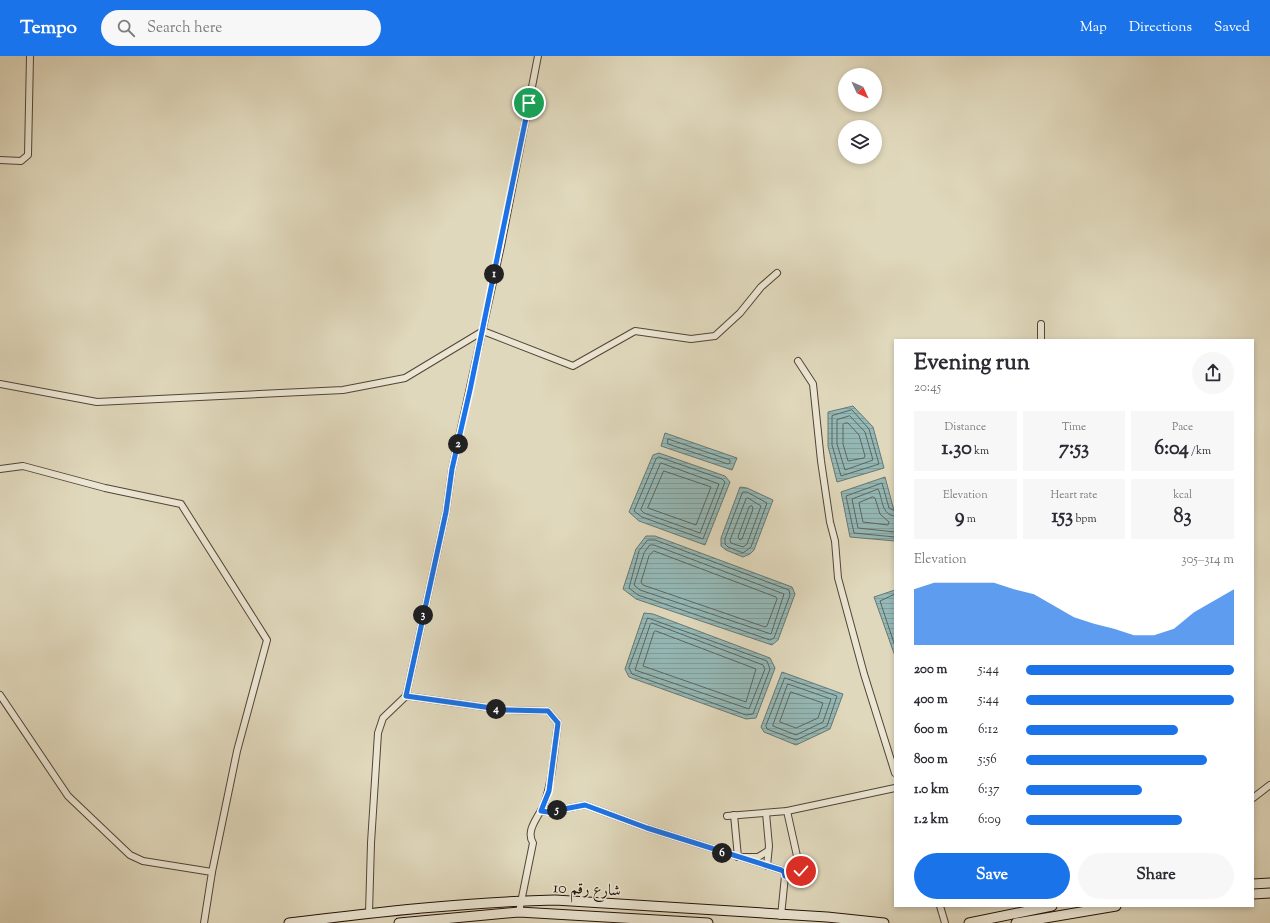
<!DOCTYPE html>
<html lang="en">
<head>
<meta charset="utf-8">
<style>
	body { margin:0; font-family:"Sorts Mill Goudy",Amiri,serif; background:#f7f7f7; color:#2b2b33; height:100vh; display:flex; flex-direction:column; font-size:15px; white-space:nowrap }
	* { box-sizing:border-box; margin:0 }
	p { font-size:13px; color:#7c7c81 }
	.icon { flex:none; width:22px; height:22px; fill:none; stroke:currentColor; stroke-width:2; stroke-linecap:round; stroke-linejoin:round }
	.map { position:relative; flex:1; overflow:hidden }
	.details { position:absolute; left:894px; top:283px; width:360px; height:568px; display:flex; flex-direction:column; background:#fff; border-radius:0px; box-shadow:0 2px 6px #0003 }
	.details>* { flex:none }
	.needle { width:26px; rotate:134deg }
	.buttons { position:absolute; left:838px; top:12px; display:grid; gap:8px }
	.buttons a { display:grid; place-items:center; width:44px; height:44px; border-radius:50%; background:#fff; box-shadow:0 2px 6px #0003; font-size:20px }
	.pin { position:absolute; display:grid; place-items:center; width:34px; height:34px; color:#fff; margin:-17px; border:2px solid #fff; border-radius:50%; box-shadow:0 1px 4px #0007 }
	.km { position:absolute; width:20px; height:20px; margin:-10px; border-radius:50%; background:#222; color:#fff; font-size:11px; line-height:20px; text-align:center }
	.round { display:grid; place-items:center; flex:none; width:42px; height:42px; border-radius:21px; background:#f7f7f7 }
	.headline { display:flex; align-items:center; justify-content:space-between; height:68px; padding:0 20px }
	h1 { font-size:22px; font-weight:700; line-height:30px }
	.figures { display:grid; grid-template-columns:repeat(3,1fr); gap:6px; height:68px; padding:4px 20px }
	.figures div { display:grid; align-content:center; border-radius:0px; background:#f7f7f7; text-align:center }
	.figures b { font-size:20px; font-weight:700 }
	.figures small { font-size:11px; font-weight:400 }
	.figures p { font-size:11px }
	.chart { height:112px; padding:8px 20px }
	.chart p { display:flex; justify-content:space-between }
	.chart svg { width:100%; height:72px; margin-top:4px; fill:#1a73e8; opacity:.7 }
	.action { display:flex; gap:8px; margin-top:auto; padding:8px 20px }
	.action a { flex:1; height:46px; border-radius:24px; background:#1a73e8; color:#fff; font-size:16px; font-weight:700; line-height:46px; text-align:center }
	.action a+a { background:#f7f7f7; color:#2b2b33 }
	ul { padding:0 20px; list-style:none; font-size:13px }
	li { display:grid; grid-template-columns:64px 48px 1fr; align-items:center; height:30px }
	li i { height:10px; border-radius:5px; background:#1a73e8 }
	header { display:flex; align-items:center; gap:24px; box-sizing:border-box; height:56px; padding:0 20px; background:#1a73e8; color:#fff }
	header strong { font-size:19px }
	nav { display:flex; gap:22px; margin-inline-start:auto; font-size:14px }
	.search { width:280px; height:36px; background:#f7f7f7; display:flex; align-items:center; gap:10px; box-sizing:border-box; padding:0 14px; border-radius:22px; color:#7c7c81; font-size:15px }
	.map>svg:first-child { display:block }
</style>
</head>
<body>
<header>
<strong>Tempo</strong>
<div class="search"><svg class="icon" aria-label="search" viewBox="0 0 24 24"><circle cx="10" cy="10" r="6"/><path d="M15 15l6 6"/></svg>Search here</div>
<nav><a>Map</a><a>Directions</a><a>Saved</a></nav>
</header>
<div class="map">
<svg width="1270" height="867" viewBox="0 0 1270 867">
	<defs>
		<pattern id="water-rules" width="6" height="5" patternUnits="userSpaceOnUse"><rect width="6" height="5" fill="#95b9b7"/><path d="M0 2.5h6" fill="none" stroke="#809e9c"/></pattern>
	</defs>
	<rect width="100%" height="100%" fill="#e0d8bc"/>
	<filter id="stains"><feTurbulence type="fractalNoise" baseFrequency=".005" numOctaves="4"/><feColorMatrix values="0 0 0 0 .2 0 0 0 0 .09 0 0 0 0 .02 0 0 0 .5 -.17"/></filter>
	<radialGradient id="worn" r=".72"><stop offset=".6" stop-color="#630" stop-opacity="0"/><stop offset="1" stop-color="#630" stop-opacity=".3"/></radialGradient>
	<!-- water -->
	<g fill="url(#water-rules)" stroke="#687771">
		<polygon points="853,350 873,371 884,412 837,426 828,390 828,356"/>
		<polygon points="665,377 737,402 732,414 661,390"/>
		<polygon points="659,397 725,420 730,426 705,489 639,465 629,456 653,399"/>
		<polygon points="885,421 895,458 895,485 850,481 841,436"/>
		<polygon points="740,431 747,432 773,444 754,494 750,498 743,501 726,494 721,490 721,482"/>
		<polygon points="646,480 655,480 792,531 795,538 778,584 772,589 636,543 623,533 636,493"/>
		<polygon points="895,534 895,600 874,541"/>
		<polygon points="644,557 653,558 770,602 775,612 756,662 746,663 629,621 625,613"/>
		<polygon points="782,616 843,638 830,673 796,689 764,676 761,671"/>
	</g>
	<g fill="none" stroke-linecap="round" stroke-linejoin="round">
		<!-- shore -->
		<g stroke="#5c6660" stroke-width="1">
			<polygon points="852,354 869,373 879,408 841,420 832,389 832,360"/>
			<polygon points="850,360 865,376 873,404 845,414 837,388 837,364"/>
			<polygon points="845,367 848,367 859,379 865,400 864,402 848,405 843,388 843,369"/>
			<polygon points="668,383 730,404 730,407 728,408 668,388"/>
			<polygon points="659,401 722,423 725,426 703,483 642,461 634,455 656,403"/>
			<polygon points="661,407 719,428 700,477 644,457 641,454"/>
			<polygon points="664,415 711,431 696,469 648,452"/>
			<polygon points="743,436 747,436 767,447 751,491 743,497 728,491 725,488 725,483"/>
			<polygon points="873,441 875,442 880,458 889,466 888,469 863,466 859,447"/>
			<polygon points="748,442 761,450 747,488 743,491 731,487 730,484 746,443"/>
			<polygon points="752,450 753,453 742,483 740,484 738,481 749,451"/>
			<polyline points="895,455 889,452 882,427 846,440 854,477 895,481"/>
			<path d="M895,460c-14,-1 -12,-17 -17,-27l-26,10 6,29 37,4"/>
			<polygon points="648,484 655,484 789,534 790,539 774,582 770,584 638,539 629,532 639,495"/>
			<polygon points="650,489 654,489 784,538 771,578 640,534 634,529 644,497"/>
			<polygon points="654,495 776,541 777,543 767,570 765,571 643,529 641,526 649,500"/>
			<polyline points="895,538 880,545 895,590"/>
			<polygon points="648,562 767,605 770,613 753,658 746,659 632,618 629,612"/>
			<polygon points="652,567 763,609 765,613 749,653 635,614 650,569"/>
			<polygon points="656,575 756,613 746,646 643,610 654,576"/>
			<polygon points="785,622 837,640 827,670 796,684 767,673 766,670"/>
			<polygon points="788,628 831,643 823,666 796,679 773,670"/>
			<polygon points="791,636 823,647 818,662 796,672 780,666"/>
		</g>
		<!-- minor casing -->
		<g stroke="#534436" stroke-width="8">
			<g id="minor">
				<polyline points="0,104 21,105 28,99 30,0"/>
				<polyline points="1041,284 1041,268"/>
				<polyline points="798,305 813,328 821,405 830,466 835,485 838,522 864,618 895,717"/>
				<polyline points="0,328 97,346 343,334 405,322 483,275 573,310 635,275 691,283 715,280 740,257 761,231 777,217"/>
				<polyline points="0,413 23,410 105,432 181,448 267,584 237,695 212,816 204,867"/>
				<polyline points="0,639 68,740 130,799 143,805 212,816"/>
				<path d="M406,640l100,14 42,1 10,12c-4,27 -5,56 -14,81 -5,13 -19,26 -11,39l-14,69"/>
				<polyline points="1253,742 1270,729"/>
				<polyline points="541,755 548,756 585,749 647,772 781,814 784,816 785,820 781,860"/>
				<polyline points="766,757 769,790 767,810"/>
				<polyline points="734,759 738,801 758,801 768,795"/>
				<polyline points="727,760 787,755 895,732"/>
				<polyline points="785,820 797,821 801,818 787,755"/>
				<polyline points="940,850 945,867"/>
				<polyline points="369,857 371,787 378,677 383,662 406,640 446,456 452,413 501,190 538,0"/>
			</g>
		</g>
		<!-- secondary casing -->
		<g stroke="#241309" stroke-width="11">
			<g id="secondary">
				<polyline points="1253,828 1270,827"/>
				<polyline points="1253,838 1270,837"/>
				<path d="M289,867c88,-11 177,-21 266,-23l272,17 57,6"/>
				<polyline points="399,867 519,856 708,867"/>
				<polyline points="969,867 1052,850"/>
				<polyline points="1016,867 1116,850"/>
			</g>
		</g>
		<!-- minor -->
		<use href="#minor" stroke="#ebe6d3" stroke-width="6"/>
		<!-- secondary -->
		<use href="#secondary" stroke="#ebe6d3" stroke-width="9"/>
	</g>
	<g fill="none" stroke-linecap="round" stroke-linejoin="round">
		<!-- route casing -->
		<g stroke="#fff" stroke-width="8">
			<polyline id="route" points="529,47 470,334 452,413 446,456 406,640 506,654 548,655 558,667 549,735 541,755 548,756 585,749 647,772 781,814 784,816 785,820 799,820 801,815"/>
		</g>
		<!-- route -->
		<use href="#route" stroke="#1a73e8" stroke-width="5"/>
	</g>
	<g text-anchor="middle" stroke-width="3" stroke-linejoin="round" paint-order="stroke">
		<!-- street labels -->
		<g font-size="16" fill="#241309" stroke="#ebe6d3">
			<text transform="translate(587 832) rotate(3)" y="6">شارع رقم 10</text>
		</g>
	</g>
	<rect width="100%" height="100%" filter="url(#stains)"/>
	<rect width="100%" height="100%" fill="url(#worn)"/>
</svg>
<div class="buttons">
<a><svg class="needle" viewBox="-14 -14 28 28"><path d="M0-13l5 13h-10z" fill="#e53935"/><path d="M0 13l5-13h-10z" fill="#7c7c81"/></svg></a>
<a><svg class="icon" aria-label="layers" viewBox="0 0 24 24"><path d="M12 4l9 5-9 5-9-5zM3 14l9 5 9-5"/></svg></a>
</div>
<div class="pin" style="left:529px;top:47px;background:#1e9e55"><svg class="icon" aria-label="arrive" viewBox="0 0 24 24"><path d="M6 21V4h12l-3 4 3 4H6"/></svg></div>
<div class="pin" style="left:801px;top:815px;background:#d93025"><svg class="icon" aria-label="check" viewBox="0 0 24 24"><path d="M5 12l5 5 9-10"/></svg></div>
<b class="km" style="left:494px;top:218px">1</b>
<b class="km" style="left:458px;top:388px">2</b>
<b class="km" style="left:423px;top:559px">3</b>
<b class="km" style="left:496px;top:653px">4</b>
<b class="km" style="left:557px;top:754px">5</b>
<b class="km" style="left:722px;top:797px">6</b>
<section class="details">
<div class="headline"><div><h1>Evening run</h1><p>20:45</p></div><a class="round"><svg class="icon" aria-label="share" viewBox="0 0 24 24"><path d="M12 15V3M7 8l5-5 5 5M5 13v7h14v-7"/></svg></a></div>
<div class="figures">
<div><p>Distance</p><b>1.30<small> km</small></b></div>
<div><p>Time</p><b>7:53</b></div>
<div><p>Pace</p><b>6:04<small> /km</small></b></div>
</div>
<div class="figures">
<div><p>Elevation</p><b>9<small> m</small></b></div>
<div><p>Heart rate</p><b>153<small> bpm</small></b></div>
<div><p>kcal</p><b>83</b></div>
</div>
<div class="chart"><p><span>Elevation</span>305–314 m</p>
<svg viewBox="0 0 160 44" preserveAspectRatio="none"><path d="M0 44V10L10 6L20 6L30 6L40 6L50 10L60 13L70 20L80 27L90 31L100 34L110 38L120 38L130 34L140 24L150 17L160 10V44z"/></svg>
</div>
<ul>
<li><b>200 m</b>5:44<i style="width:100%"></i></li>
<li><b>400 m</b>5:44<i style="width:100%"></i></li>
<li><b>600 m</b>6:12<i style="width:73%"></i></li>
<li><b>800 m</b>5:56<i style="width:87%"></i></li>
<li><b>1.0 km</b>6:37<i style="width:56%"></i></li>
<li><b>1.2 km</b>6:09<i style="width:75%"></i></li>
</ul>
<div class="action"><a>Save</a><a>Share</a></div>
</section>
</div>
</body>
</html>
